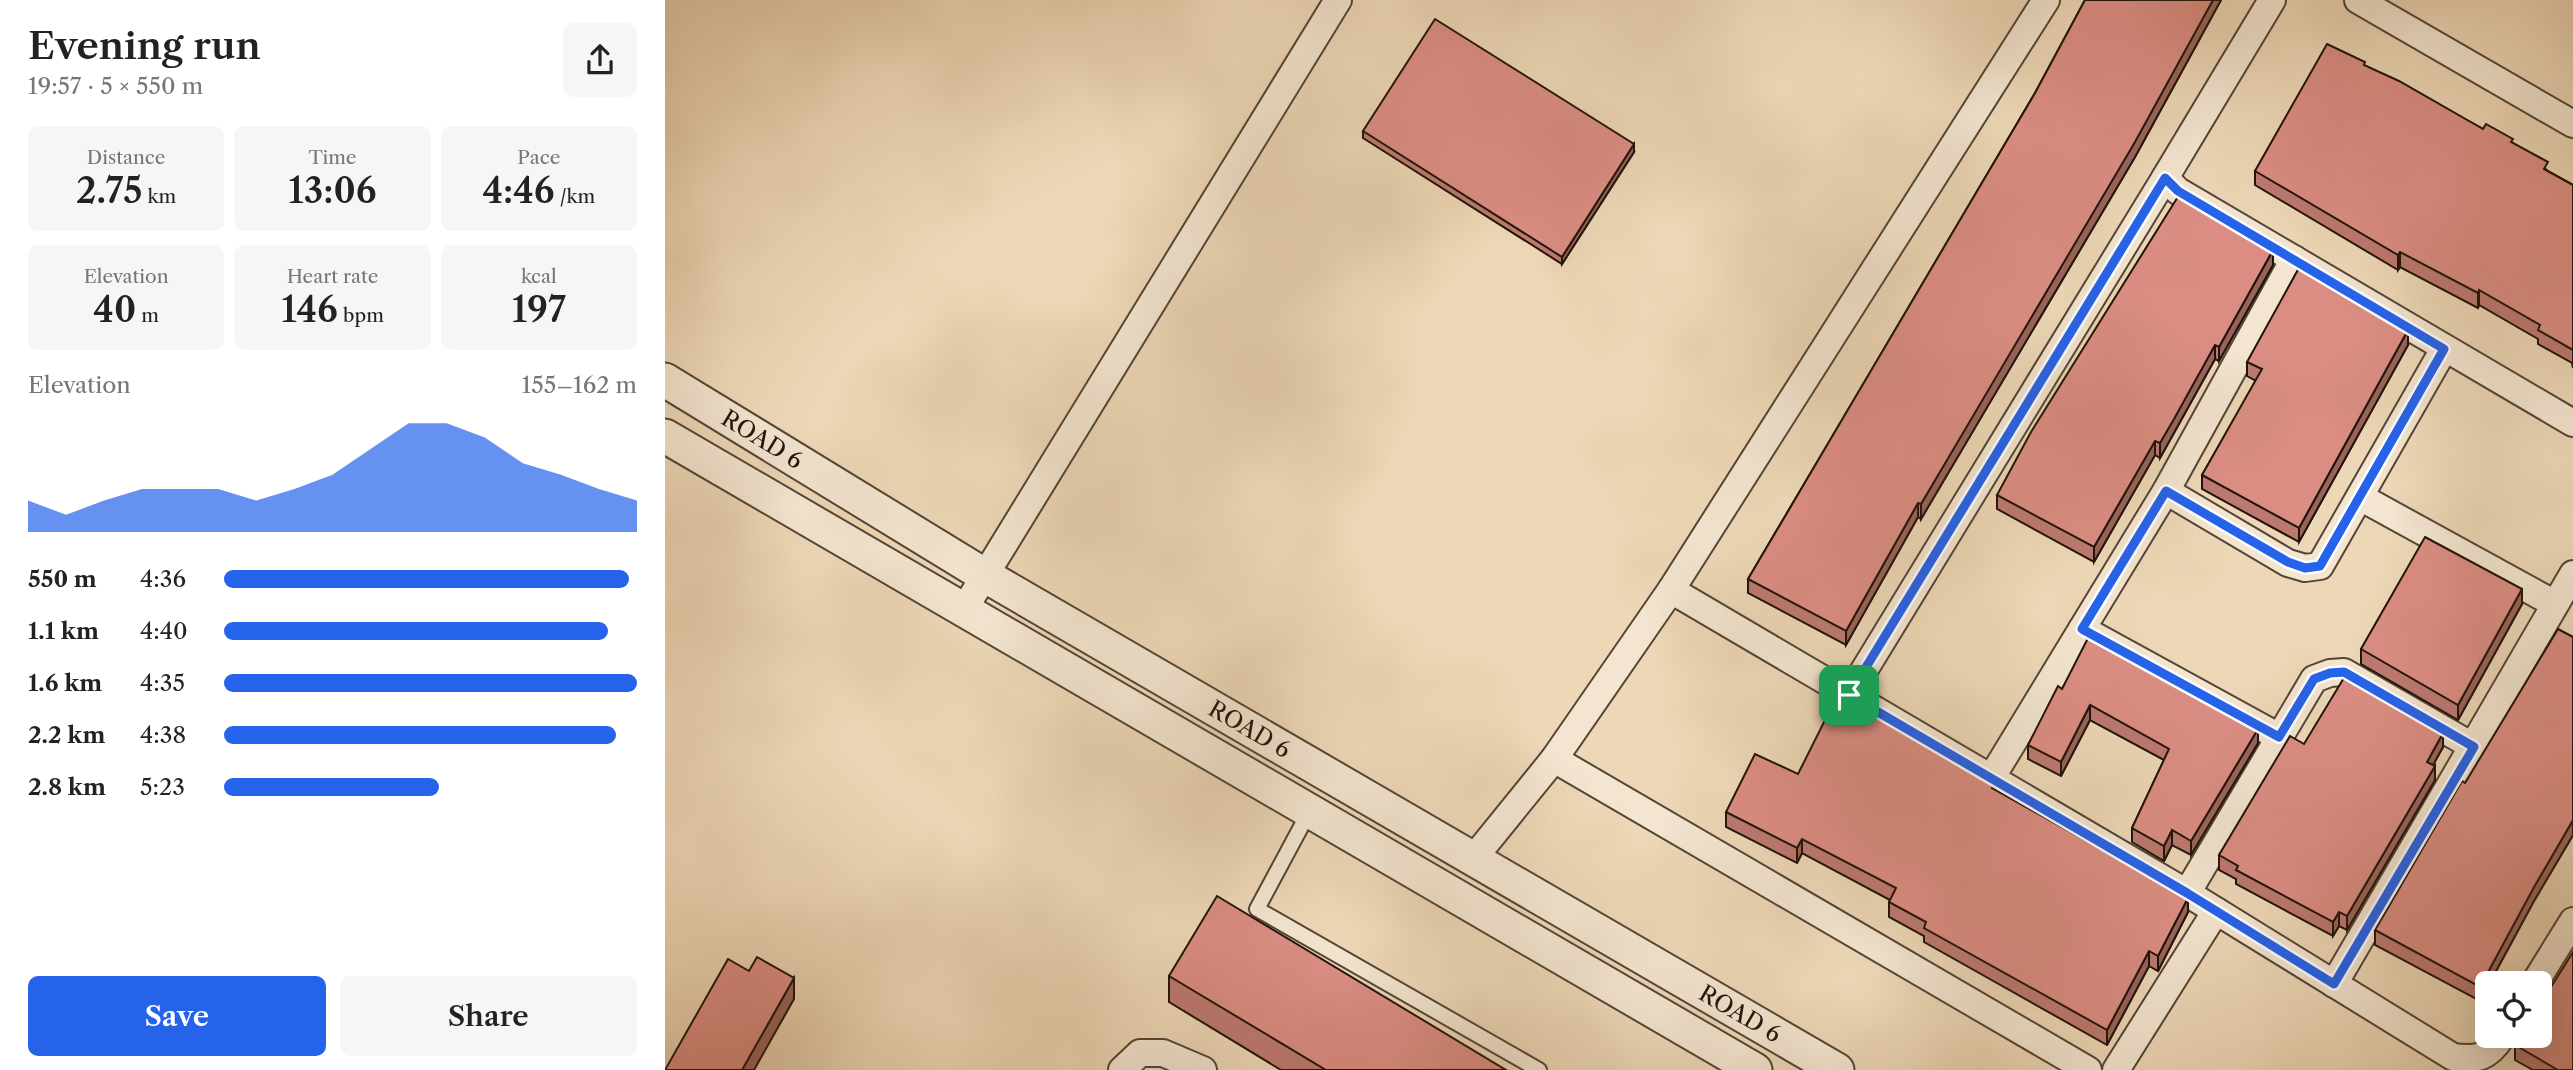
<!DOCTYPE html>
<html lang="en">
<head>
<meta charset="utf-8">
<style>
	body { margin:0; font-family:"Libre Caslon Text",serif; background:#f6f6f6; color:#222; height:100vh; display:flex; flex-direction:column; font-size:26px; white-space:nowrap }
	* { box-sizing:border-box; margin:0 }
	p { font-size:23px; color:#767676 }
	.icon { flex:none; width:38px; height:38px; fill:none; stroke:currentColor; stroke-width:2; stroke-linecap:round; stroke-linejoin:round }
	.map { position:relative; flex:1; overflow:hidden }
	.side { display:flex; flex-direction:column; background:#fff; width:665px }
	.side>* { flex:none }
	.controls { position:absolute; left:1810px; top:971px; display:grid; gap:14px }
	.controls a { display:grid; place-items:center; width:77px; height:77px; border-radius:10px; background:#fff; box-shadow:0 7px 28px #0002; font-size:35px }
	.pin { position:absolute; display:grid; place-items:center; width:60px; height:60px; color:#fff; margin:-30px; border-radius:14px; box-shadow:0 4px 10px #0006 }
	.round { display:grid; place-items:center; flex:none; width:74px; height:74px; border-radius:10px; background:#f6f6f6 }
	.summary { display:flex; align-items:center; justify-content:space-between; height:119px; padding:0 28px }
	h1 { font-size:38px; font-weight:600; line-height:52px }
	.stats { display:grid; grid-template-columns:repeat(3,1fr); gap:10px; height:119px; padding:7px 28px }
	.stats div { display:grid; align-content:center; border-radius:10px; background:#f6f6f6; text-align:center }
	.stats b { font-size:35px; font-weight:600 }
	.stats small { font-size:19px; font-weight:400 }
	.stats p { font-size:19px }
	.chart { height:196px; padding:14px 28px }
	.chart p { display:flex; justify-content:space-between }
	.chart svg { width:100%; height:126px; margin-top:7px; fill:#2563eb; opacity:.7 }
	.primary-button { display:flex; gap:14px; margin-top:auto; padding:14px 28px }
	.primary-button a { flex:1; height:80px; border-radius:10px; background:#2563eb; color:#fff; font-size:28px; font-weight:600; line-height:80px; text-align:center }
	.primary-button a+a { background:#f6f6f6; color:#222 }
	ul { padding:0 28px; list-style:none; font-size:23px }
	li { display:grid; grid-template-columns:112px 84px 1fr; align-items:center; height:52px }
	li i { height:18px; border-radius:9px; background:#2563eb }
	main { display:flex; flex:1; min-height:0 }
	.map>svg:first-child { display:block }
</style>
</head>
<body>
<main>
<section class="side">
<div class="summary"><div><h1>Evening run</h1><p>19:57 · 5 × 550 m</p></div><a class="round"><svg class="icon" aria-label="share" viewBox="0 0 24 24"><path d="M12 15V3M7 8l5-5 5 5M5 13v7h14v-7"/></svg></a></div>
<div class="stats">
<div><p>Distance</p><b>2.75<small> km</small></b></div>
<div><p>Time</p><b>13:06</b></div>
<div><p>Pace</p><b>4:46<small> /km</small></b></div>
</div>
<div class="stats">
<div><p>Elevation</p><b>40<small> m</small></b></div>
<div><p>Heart rate</p><b>146<small> bpm</small></b></div>
<div><p>kcal</p><b>197</b></div>
</div>
<div class="chart"><p><span>Elevation</span>155–162 m</p>
<svg viewBox="0 0 160 44" preserveAspectRatio="none"><path d="M0 44V33L10 38L20 33L30 29L40 29L50 29L60 33L70 29L80 24L90 15L100 6L110 6L120 11L130 20L140 24L150 29L160 33V44z"/></svg>
</div>
<ul>
<li><b>550 m</b>4:36<i style="width:98%"></i></li>
<li><b>1.1 km</b>4:40<i style="width:93%"></i></li>
<li><b>1.6 km</b>4:35<i style="width:100%"></i></li>
<li><b>2.2 km</b>4:38<i style="width:95%"></i></li>
<li><b>2.8 km</b>5:23<i style="width:52%"></i></li>
</ul>
<div class="primary-button"><a>Save</a><a>Share</a></div>
</section>
<div class="map">
<svg width="1908" height="1070" viewBox="0 0 1908 1070">
	<rect width="100%" height="100%" fill="#edd7b6"/>
	<filter id="stains"><feTurbulence type="fractalNoise" baseFrequency=".00286" numOctaves="4"/><feColorMatrix values="0 0 0 0 .2 0 0 0 0 .09 0 0 0 0 .02 0 0 0 .5 -.17"/></filter>
	<radialGradient id="worn" r=".72"><stop offset=".6" stop-color="#630" stop-opacity="0"/><stop offset="1" stop-color="#630" stop-opacity=".3"/></radialGradient>
	<g fill="none" stroke-linecap="round" stroke-linejoin="round">
		<!-- service casing -->
		<g stroke="#544435" stroke-width="18">
			<polyline id="service" points="644,812 592,909 874,1070"/>
		</g>
		<!-- minor casing -->
		<g stroke="#544435" stroke-width="30">
			<g id="minor">
				<polyline points="1607,0 1500,178 1513,191 1908,423"/>
				<polyline points="1693,0 1908,124"/>
				<polyline points="1501,491 1623,563 1640,568 1655,566 1779,349"/>
				<polyline points="1695,497 1890,604"/>
				<path d="M1006,590l516,303 266,164c25,3 35,1 49,-21"/>
				<polyline points="298,611 673,0"/>
				<polyline points="1417,629 1614,737"/>
				<polyline points="1184,695 1500,178"/>
				<polyline points="889,759 1423,1070"/>
				<polyline points="1325,780 1501,491 1629,259"/>
				<polyline points="808,859 889,759 1006,590 1381,0"/>
				<polyline points="1522,893 1649,679 1665,673 1679,672 1809,747"/>
				<polyline points="1669,984 1908,574"/>
				<polyline points="1869,984 1908,921"/>
				<polyline points="457,1070 475,1053 498,1053 538,1070"/>
				<polyline points="1451,1070 1551,911"/>
			</g>
		</g>
		<!-- tertiary casing -->
		<g stroke="#544435" stroke-width="37">
			<g id="tertiary">
				<path id="s1" d="M0,380l319,195 853,495"/>
				<polyline points="0,436 1090,1070"/>
			</g>
		</g>
		<!-- service -->
		<use href="#service" stroke="#f3e5d0" stroke-width="14"/>
		<!-- minor -->
		<use href="#minor" stroke="#f3e5d0" stroke-width="26"/>
		<!-- tertiary -->
		<use href="#tertiary" stroke="#f3e5d0" stroke-width="33"/>
	</g>
	<!-- wall -->
	<g fill="#bc7971" stroke="#21130a" stroke-width="2">
		<polygon points="1420,0 1556,0 1470,157 1256,519 1253,517 1181,645 1083,593 1083,579 1370,93"/>
		<polygon points="1700,66 1818,129 1848,143 1883,171 1908,185 1908,368 1907,363 1873,344 1873,339 1814,305 1813,308 1735,267 1733,270 1590,185 1590,171"/>
		<polygon points="698,131 969,152 897,264 698,138"/>
		<polygon points="1608,265 1554,361 1550,359 1509,433 1495,458 1490,455 1429,562 1332,509 1332,495"/>
		<polygon points="1743,345 1634,542 1537,489 1537,475 1591,381 1582,376 1582,362"/>
		<polygon points="1857,604 1793,720 1696,664 1696,649"/>
		<polygon points="1908,637 1908,835 1869,901 1815,1001 1710,945 1710,930 1800,783"/>
		<polygon points="1397,689 1593,743 1526,855 1507,845 1499,861 1467,842 1467,828 1499,760 1425,720 1396,776 1363,759 1363,745"/>
		<polygon points="1639,744 1778,747 1768,765 1770,780 1682,930 1674,926 1668,936 1571,884 1571,879 1554,870 1554,855"/>
		<polygon points="1283,760 1523,912 1493,971 1484,966 1442,1045 1259,942 1259,936 1224,917 1224,902 1225,900 1137,853 1132,863 1061,827 1061,812 1133,774"/>
		<polygon points="504,976 841,1070 616,1070 504,1002"/>
		<polygon points="1850,1045 1908,1070 1868,1070 1850,1060"/>
	</g>
	<!-- shaded-wall -->
	<g fill="#99635c" stroke="#21130a" stroke-width="2">
		<polygon points="1548,0 1556,0 1470,157 1256,519 1256,504"/>
		<polygon points="969,144 969,152 897,264 897,257"/>
		<polygon points="1608,250 1608,265 1554,361 1554,347"/>
		<polygon points="1735,252 1735,267 1733,270 1733,255"/>
		<polygon points="1814,290 1814,305 1813,308 1813,293"/>
		<polygon points="1743,330 1743,345 1634,542 1634,528"/>
		<polygon points="1550,345 1550,359 1495,458 1495,443"/>
		<polygon points="1490,441 1490,455 1429,562 1429,547"/>
		<polygon points="1253,503 1253,517 1181,645 1181,631"/>
		<polygon points="1857,589 1857,604 1793,720 1793,705"/>
		<polygon points="1425,705 1425,720 1396,776 1396,762"/>
		<polygon points="1593,729 1593,743 1526,855 1526,841"/>
		<polygon points="1778,733 1778,747 1762,776 1762,762"/>
		<polygon points="1770,766 1770,780 1682,930 1682,916"/>
		<polygon points="1908,820 1908,835 1869,901 1824,984 1822,984 1822,988 1815,1001 1815,987 1869,887"/>
		<polygon points="1507,830 1507,845 1499,861 1499,846"/>
		<polygon points="1137,839 1137,853 1132,863 1132,848"/>
		<polygon points="1523,898 1523,912 1493,971 1493,956"/>
		<polygon points="1674,912 1674,926 1668,936 1668,922"/>
		<polygon points="1484,951 1484,966 1442,1045 1442,1030"/>
		<polygon points="129,978 129,999 89,1070 77,1070"/>
	</g>
	<!-- building -->
	<g fill="#db8d83" stroke="#21130a" stroke-width="2">
		<polygon points="1420,0 1548,0 1470,142 1256,504 1253,503 1181,631 1083,579 1370,93"/>
		<polygon points="770,19 969,144 897,257 698,131"/>
		<polygon points="1662,44 1700,62 1699,65 1734,81 1818,129 1821,124 1848,139 1846,142 1883,162 1879,169 1908,185 1908,350 1873,330 1875,325 1814,290 1813,293 1735,252 1733,255 1590,171"/>
		<polygon points="1514,195 1608,250 1554,347 1550,345 1509,419 1495,443 1490,441 1429,547 1332,495 1366,432"/>
		<polygon points="1635,266 1743,330 1634,528 1537,475 1597,369 1582,362"/>
		<polygon points="1760,537 1857,589 1793,705 1696,649"/>
		<polygon points="1893,629 1908,637 1908,820 1869,887 1815,987 1710,930 1797,781 1800,783"/>
		<polygon points="1424,636 1593,729 1526,841 1507,830 1499,846 1467,828 1504,749 1425,705 1396,762 1363,745 1393,686 1397,689"/>
		<polygon points="1680,676 1778,733 1762,762 1770,766 1682,916 1674,912 1668,922 1571,870 1573,866 1554,855 1625,736 1639,744"/>
		<polygon points="1171,698 1208,718 1210,714 1283,756 1282,759 1329,783 1327,788 1523,898 1493,956 1484,951 1442,1030 1259,928 1261,922 1224,902 1231,888 1137,839 1132,848 1061,812 1090,754 1133,774"/>
		<polygon points="552,896 841,1070 661,1070 504,976"/>
		<polygon points="1908,952 1908,1070 1893,1070 1850,1045 1856,1036 1874,1036 1874,1006"/>
		<polygon points="92,957 129,978 77,1070 0,1070 63,959 84,971"/>
	</g>
	<g fill="none" stroke-linecap="round" stroke-linejoin="round">
		<!-- route casing -->
		<g stroke="#fff" stroke-width="14">
			<polygon id="route" points="1500,178 1513,191 1779,349 1655,566 1640,568 1623,562 1501,491 1417,629 1614,737 1649,679 1665,673 1679,672 1809,747 1669,984 1522,893 1184,695"/>
		</g>
		<!-- route -->
		<use href="#route" stroke="#2563eb" stroke-width="9"/>
	</g>
	<g text-anchor="middle" stroke-width="5" stroke-linejoin="round" paint-order="stroke">
		<!-- street labels -->
		<g font-size="23" fill="#21130a" stroke="#f3e5d0">
			<text dy="8" stroke="none"><textPath href="#s1" startOffset="114">ROAD 6</textPath></text>
			<text dy="8" stroke="none"><textPath href="#s1" startOffset="681">ROAD 6</textPath></text>
			<text dy="8" stroke="none"><textPath href="#s1" startOffset="1248">ROAD 6</textPath></text>
		</g>
	</g>
	<rect width="100%" height="100%" filter="url(#stains)"/>
	<rect width="100%" height="100%" fill="url(#worn)"/>
</svg>
<div class="controls">
<a><svg class="icon" aria-label="locate" viewBox="0 0 24 24"><circle cx="12" cy="12" r="6"/><path d="M12 2v4M12 18v4M2 12h4M18 12h4"/></svg></a>
</div>
<div class="pin" style="left:1184px;top:695px;background:#1e9e55"><svg class="icon" aria-label="arrive" viewBox="0 0 24 24"><path d="M6 21V4h12l-3 4 3 4H6"/></svg></div>
</div>
</main>
</body>
</html>
